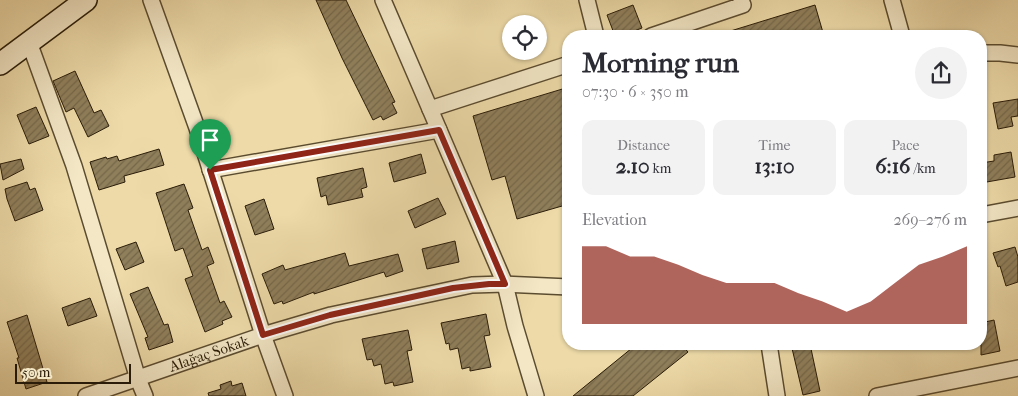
<!DOCTYPE html>
<html lang="en">
<head>
<meta charset="utf-8">
<style>
	body { margin:0; font-family:"IM FELL French Canon",serif; background:#f2f2f3; color:#2b2b33; height:100vh; display:flex; flex-direction:column; font-size:19px; white-space:nowrap }
	* { box-sizing:border-box; margin:0 }
	p { font-size:16px; color:#7c7c81 }
	.icon { flex:none; width:28px; height:28px; fill:none; stroke:currentColor; stroke-width:2; stroke-linecap:round; stroke-linejoin:round }
	.map { position:relative; flex:1; overflow:hidden }
	.drawer { position:absolute; left:562px; top:30px; width:425px; height:320px; display:flex; flex-direction:column; background:#fff; border-radius:20px; box-shadow:0 1px 4px #0004 }
	.drawer>* { flex:none }
	.controls { position:absolute; left:502px; top:15px; display:grid; gap:10px }
	.controls a { display:grid; place-items:center; width:45px; height:45px; border-radius:50%; background:#fff; box-shadow:0 1px 4px #0004; font-size:25px }
	.scale { position:absolute; left:15px; bottom:12px; width:116px; box-sizing:border-box; padding-left:5px; border:2px solid #2a1c08; border-top:0; font-size:14px; line-height:18px; white-space:nowrap; color:#2a1c08; -webkit-text-stroke:4px #f3e7c6; paint-order:stroke }
	.pin { position:absolute; display:grid; place-items:center; width:42px; height:42px; color:#fff; margin:-51px -21px; border-radius:50% 50% 50% 0; rotate:-45deg; box-shadow:0 0 5px #0007 }
	.pin .icon { rotate:45deg }
	.round { display:grid; place-items:center; flex:none; width:52px; height:52px; border-radius:26px; background:#f2f2f3 }
	.head { display:flex; align-items:center; justify-content:space-between; height:85px; padding:0 20px }
	h1 { font-size:28px; font-weight:700; line-height:38px }
	.stats { display:grid; grid-template-columns:repeat(3,1fr); gap:8px; height:85px; padding:5px 20px }
	.stats div { display:grid; align-content:center; border-radius:12px; background:#f2f2f3; text-align:center }
	.stats b { font-size:21px; font-weight:700 }
	.stats small { font-size:14px; font-weight:400 }
	.stats p { font-size:14px }
	.chart { height:140px; padding:10px 20px }
	.chart p { display:flex; justify-content:space-between }
	.chart svg { width:100%; height:90px; margin-top:5px; fill:#8f2418; opacity:.7 }
	.map>svg:first-child { display:block }
</style>
</head>
<body>
<div class="map">
<svg width="1018" height="396" viewBox="0 0 1018 396">
	<defs>
		<pattern id="building-hatch" width="6" height="6" patternUnits="userSpaceOnUse" patternTransform="scale(1.25)"><rect width="6" height="6" fill="#8f7f5b"/><path d="M-1 1l2-2M0 6l6-6M5 7l2-2" fill="none" stroke="#756749"/></pattern>
	</defs>
	<rect width="100%" height="100%" fill="#eddaa8"/>
	<filter id="stains"><feTurbulence type="fractalNoise" baseFrequency=".004" numOctaves="4"/><feColorMatrix values="0 0 0 0 .2 0 0 0 0 .09 0 0 0 0 .02 0 0 0 .5 -.17"/></filter>
	<radialGradient id="worn" r=".72"><stop offset=".6" stop-color="#630" stop-opacity="0"/><stop offset="1" stop-color="#630" stop-opacity=".3"/></radialGradient>
	<!-- building -->
	<g fill="url(#building-hatch)" stroke="#2a1c08">
		<polygon points="316,0 346,0 395,102 392,103 397,113 383,120 381,116 373,120 342,58"/>
		<polygon points="633,5 642,28 621,36 615,36 607,15"/>
		<polygon points="815,5 824,36 725,36 724,33"/>
		<polygon points="75,71 94,113 101,110 109,126 88,137 74,108 66,112 53,81"/>
		<polygon points="569,87 569,204 517,219 505,176 492,180 473,116"/>
		<polygon points="1018,99 1018,116 1011,117 1013,126 998,129 993,103"/>
		<polygon points="36,107 49,136 29,144 17,115"/>
		<polygon points="159,149 164,165 124,176 125,182 99,190 90,162 106,157 107,159 117,156 119,161"/>
		<polygon points="1011,152 1015,177 981,183 981,163 994,161 994,155"/>
		<polygon points="421,154 426,173 394,182 389,163"/>
		<polygon points="21,159 24,169 3,180 0,164"/>
		<polygon points="363,168 367,187 361,189 363,197 328,205 326,195 321,197 317,178"/>
		<polygon points="27,182 30,190 35,188 43,210 15,221 7,199 5,189"/>
		<polygon points="184,184 193,208 188,210 202,250 208,247 214,263 207,266 220,303 224,301 232,317 222,321 223,324 205,332 185,279 193,276 183,248 175,251 156,193"/>
		<polygon points="438,198 446,214 415,228 408,211"/>
		<polygon points="264,199 274,229 255,235 245,206"/>
		<polygon points="455,241 459,262 427,269 422,249"/>
		<polygon points="136,242 144,262 125,270 116,249"/>
		<polygon points="1015,247 1018,257 1018,282 1006,286 1000,266 998,267 993,253"/>
		<polygon points="345,253 349,266 398,254 403,271 386,277 384,272 314,294 314,292 283,304 282,301 274,304 262,274 283,265 285,270"/>
		<polygon points="148,287 164,325 168,324 173,342 149,350 145,338 148,337 130,294"/>
		<polygon points="90,298 97,316 68,326 62,308"/>
		<polygon points="486,314 490,335 484,336 491,367 470,371 470,367 462,369 458,348 450,350 449,343 446,344 441,323"/>
		<polygon points="27,315 47,382 26,389 17,358 19,358 7,322"/>
		<polygon points="994,320 1000,351 981,355 981,323"/>
		<polygon points="408,330 412,350 407,351 413,382 394,386 393,382 385,384 381,364 374,366 372,359 367,360 362,339"/>
		<polygon points="637,344 681,344 688,352 633,396 573,396"/>
		<polygon points="791,344 810,344 820,391 803,395"/>
		<polygon points="231,381 232,386 242,383 246,396 209,396 208,393 221,389 220,385"/>
	</g>
	<g fill="none" stroke-linecap="round" stroke-linejoin="round">
		<!-- street casing -->
		<g stroke="#5b4c30" stroke-width="18">
			<g id="street">
				<polyline points="151,0 197,128 263,335 285,396"/>
				<polyline points="383,0 430,109 569,64"/>
				<polyline points="587,0 596,36"/>
				<polyline points="892,0 902,36"/>
				<polyline points="651,36 743,5 741,0"/>
				<polyline points="29,42 74,166 138,379 145,396"/>
				<polyline points="981,53 1000,53 1018,55"/>
				<polyline points="430,109 505,284 515,326 536,396"/>
				<polyline points="210,170 439,130"/>
				<polyline points="981,215 1018,208"/>
				<polyline points="769,344 777,396"/>
				<path id="s1" d="M86,396l177,-61 68,-20 141,-30 33,-1 64,3"/>
				<polyline points="877,396 1018,368"/>
			</g>
		</g>
		<!-- secondary casing -->
		<g stroke="#2a1c08" stroke-width="24">
			<polyline id="secondary" points="0,64 86,0"/>
		</g>
		<!-- street -->
		<use href="#street" stroke="#f3e7c6" stroke-width="15"/>
		<!-- secondary -->
		<use href="#secondary" stroke="#f3e7c6" stroke-width="21"/>
	</g>
	<g fill="none" stroke-linecap="round" stroke-linejoin="round">
		<!-- route casing -->
		<g stroke="#fff" stroke-width="10">
			<polygon id="route" points="439,130 505,284 489,284 453,288 330,315 263,335 210,170"/>
		</g>
		<!-- route -->
		<use href="#route" stroke="#8f2418" stroke-width="6"/>
	</g>
	<g text-anchor="middle" stroke-width="4.5" stroke-linejoin="round" paint-order="stroke">
		<!-- street labels -->
		<g font-size="15" fill="#2a1c08" stroke="#f3e7c6">
			<text dy="5" stroke="none"><textPath href="#s1" startOffset="130">Alağaç Sokak</textPath></text>
		</g>
	</g>
	<rect width="100%" height="100%" filter="url(#stains)"/>
	<rect width="100%" height="100%" fill="url(#worn)"/>
</svg>
<div class="controls">
<a><svg class="icon" aria-label="locate" viewBox="0 0 24 24"><circle cx="12" cy="12" r="6"/><path d="M12 2v4M12 18v4M2 12h4M18 12h4"/></svg></a>
</div>
<div class="scale">50 m</div>
<div class="pin" style="left:210px;top:170px;background:#1e9e55"><svg class="icon" aria-label="arrive" viewBox="0 0 24 24"><path d="M6 21V4h12l-3 4 3 4H6"/></svg></div>
<section class="drawer">
<div class="head"><div><h1>Morning run</h1><p>07:30 · 6 × 350 m</p></div><a class="round"><svg class="icon" aria-label="share" viewBox="0 0 24 24"><path d="M12 15V3M7 8l5-5 5 5M5 13v7h14v-7"/></svg></a></div>
<div class="stats">
<div><p>Distance</p><b>2.10<small> km</small></b></div>
<div><p>Time</p><b>13:10</b></div>
<div><p>Pace</p><b>6:16<small> /km</small></b></div>
</div>
<div class="chart"><p><span>Elevation</span>269–276 m</p>
<svg viewBox="0 0 160 44" preserveAspectRatio="none"><path d="M0 44V6L10 6L20 11L30 11L40 15L50 20L60 24L70 24L80 24L90 29L100 33L110 38L120 33L130 24L140 15L150 11L160 6V44z"/></svg>
</div>
</section>
</div>
</body>
</html>
